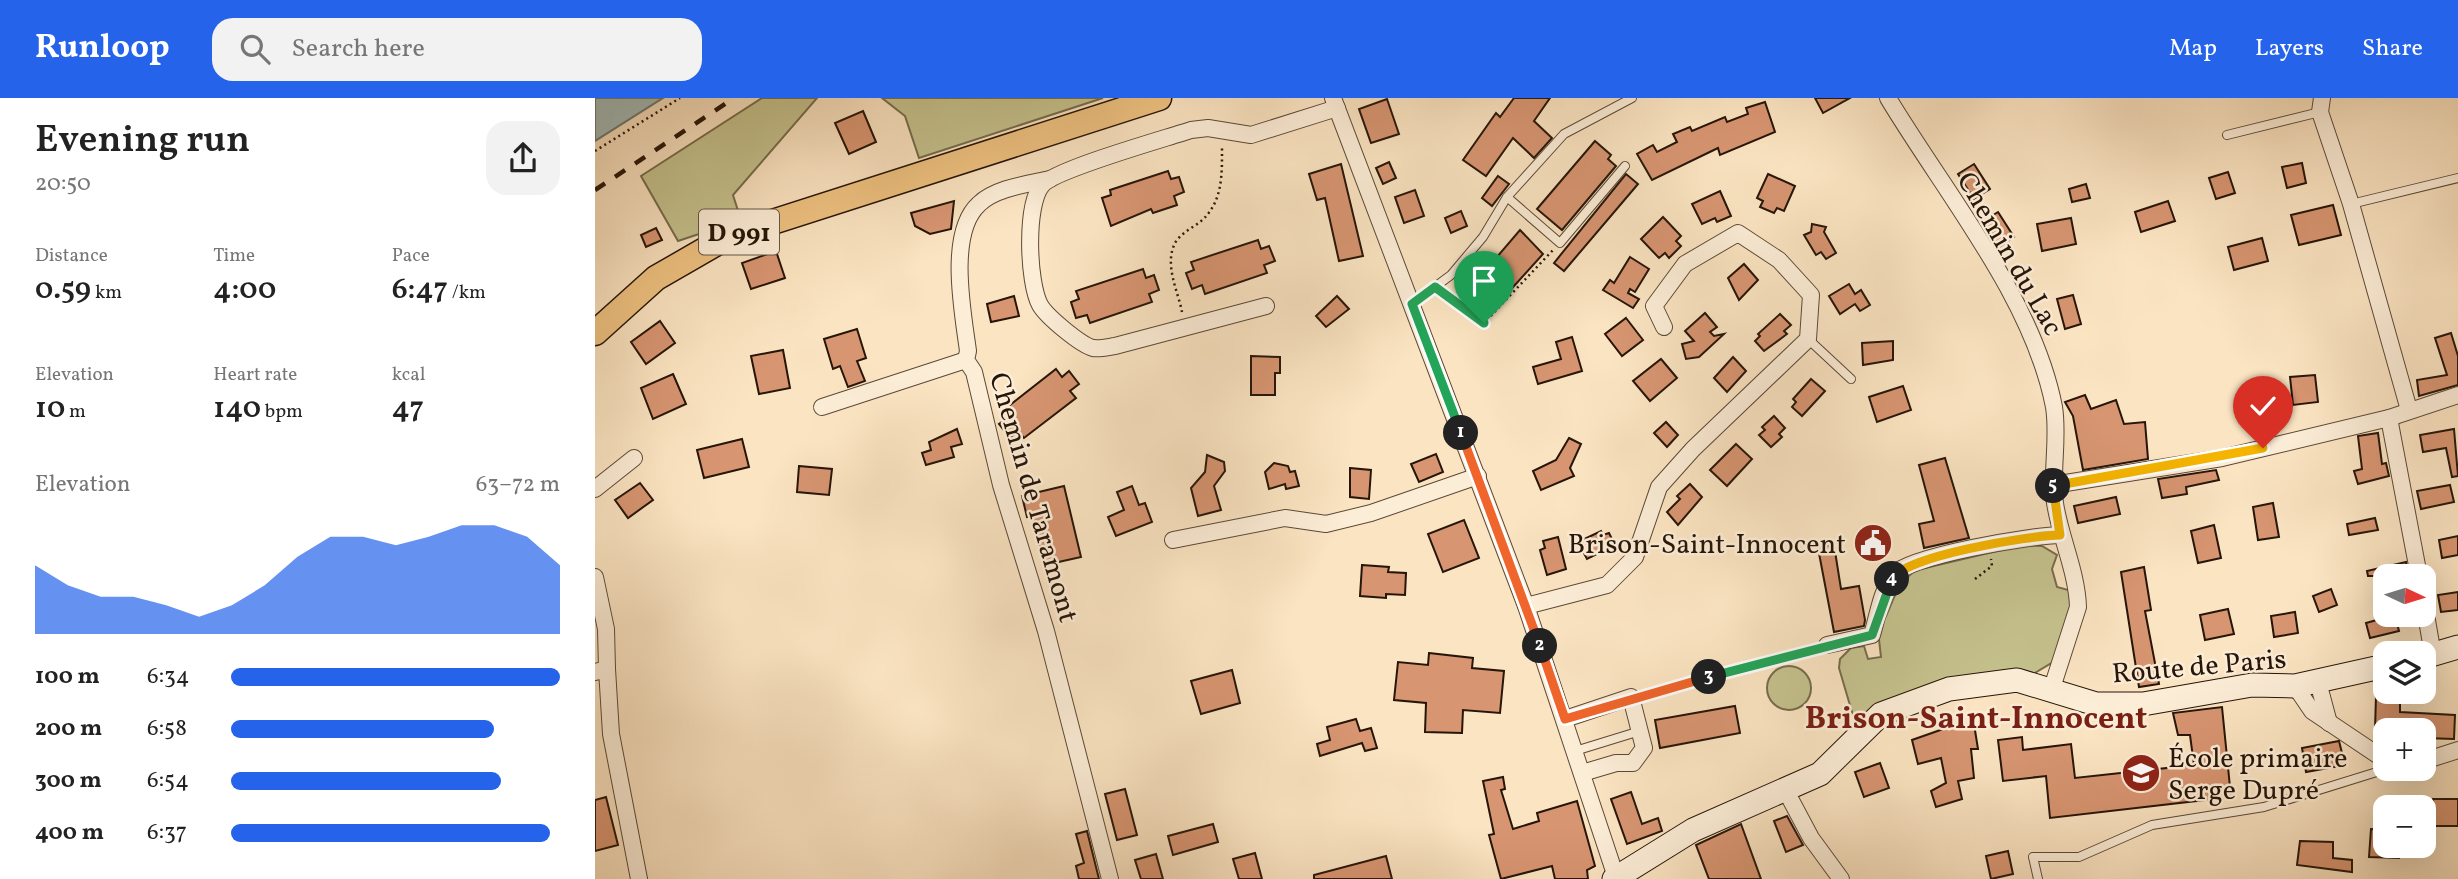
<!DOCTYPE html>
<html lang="en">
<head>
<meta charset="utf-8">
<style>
	body { margin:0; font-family:Vollkorn,serif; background:#f2f2f2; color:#222; height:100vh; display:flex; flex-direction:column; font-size:26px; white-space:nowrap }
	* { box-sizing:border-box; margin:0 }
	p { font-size:23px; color:#767676 }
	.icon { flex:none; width:38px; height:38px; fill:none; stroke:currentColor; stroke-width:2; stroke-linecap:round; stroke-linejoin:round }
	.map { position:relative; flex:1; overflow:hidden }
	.side { display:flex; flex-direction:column; background:#fff; width:595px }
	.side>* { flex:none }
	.needle { width:46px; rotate:94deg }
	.tools { position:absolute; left:1778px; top:466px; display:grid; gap:14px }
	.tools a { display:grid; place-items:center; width:63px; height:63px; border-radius:14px; background:#fff; box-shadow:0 7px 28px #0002; font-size:35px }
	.pin { position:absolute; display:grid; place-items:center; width:60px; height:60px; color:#fff; margin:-72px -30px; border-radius:50% 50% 50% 0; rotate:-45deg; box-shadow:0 0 7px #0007 }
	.pin .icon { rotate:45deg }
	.km { position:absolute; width:35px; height:35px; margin:-18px; border-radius:50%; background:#222; color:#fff; font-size:19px; line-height:35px; text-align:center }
	.round { display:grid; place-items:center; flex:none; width:74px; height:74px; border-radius:21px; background:#f2f2f2 }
	.overview { display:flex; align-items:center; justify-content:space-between; height:119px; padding:0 35px }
	h1 { font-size:38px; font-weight:600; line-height:52px }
	.figures { display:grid; grid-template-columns:repeat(3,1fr); gap:10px; height:119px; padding:7px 35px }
	.figures div { display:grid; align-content:center }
	.figures b { font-size:30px; font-weight:600 }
	.figures small { font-size:19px; font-weight:400 }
	.figures p { font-size:19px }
	.chart { height:196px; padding:14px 35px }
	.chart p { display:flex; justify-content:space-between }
	.chart svg { width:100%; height:126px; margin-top:7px; fill:#2563eb; opacity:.7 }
	ul { padding:0 35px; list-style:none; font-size:23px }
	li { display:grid; grid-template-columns:112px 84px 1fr; align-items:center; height:52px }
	li i { height:18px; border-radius:9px; background:#2563eb }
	header { display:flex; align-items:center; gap:42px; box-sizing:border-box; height:98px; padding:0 35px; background:#2563eb; color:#fff }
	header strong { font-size:33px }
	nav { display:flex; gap:38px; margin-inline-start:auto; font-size:24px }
	.search { width:490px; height:63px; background:#f2f2f2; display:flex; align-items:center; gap:18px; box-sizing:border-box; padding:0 24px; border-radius:21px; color:#767676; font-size:26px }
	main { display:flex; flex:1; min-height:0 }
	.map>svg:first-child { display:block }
</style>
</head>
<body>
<header>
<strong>Runloop</strong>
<div class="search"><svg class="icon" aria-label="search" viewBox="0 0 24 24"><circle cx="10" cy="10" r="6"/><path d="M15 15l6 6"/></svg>Search here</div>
<nav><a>Map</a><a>Layers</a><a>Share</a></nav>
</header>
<main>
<section class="side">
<div class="overview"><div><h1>Evening run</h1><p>20:50</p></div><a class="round"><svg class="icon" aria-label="share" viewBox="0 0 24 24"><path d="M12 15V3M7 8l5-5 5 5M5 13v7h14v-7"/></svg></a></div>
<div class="figures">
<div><p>Distance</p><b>0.59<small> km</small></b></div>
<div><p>Time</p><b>4:00</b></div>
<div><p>Pace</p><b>6:47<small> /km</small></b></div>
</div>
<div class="figures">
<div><p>Elevation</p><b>10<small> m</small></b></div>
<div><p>Heart rate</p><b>140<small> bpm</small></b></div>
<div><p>kcal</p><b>47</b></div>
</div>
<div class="chart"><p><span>Elevation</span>63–72 m</p>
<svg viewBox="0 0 160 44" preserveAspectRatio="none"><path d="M0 44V20L10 27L20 31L30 31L40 34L50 38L60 34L70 27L80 17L90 10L100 10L110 13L120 10L130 6L140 6L150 10L160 20V44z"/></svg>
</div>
<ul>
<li><b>100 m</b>6:34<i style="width:100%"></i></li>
<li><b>200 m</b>6:58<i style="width:80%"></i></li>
<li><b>300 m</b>6:54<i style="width:82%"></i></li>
<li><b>400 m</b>6:37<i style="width:97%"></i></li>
</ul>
</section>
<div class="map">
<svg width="1863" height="781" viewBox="0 0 1863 781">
	<rect width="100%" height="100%" fill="#fbe4c2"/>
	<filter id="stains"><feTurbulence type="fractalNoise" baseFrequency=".00286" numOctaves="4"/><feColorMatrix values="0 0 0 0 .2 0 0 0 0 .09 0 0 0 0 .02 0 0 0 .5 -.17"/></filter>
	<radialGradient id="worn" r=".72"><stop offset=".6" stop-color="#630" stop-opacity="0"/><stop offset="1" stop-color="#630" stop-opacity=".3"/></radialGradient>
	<!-- green -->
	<g fill="#c5c28e" stroke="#766c4c" stroke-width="2">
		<polygon points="167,0 222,0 138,97 146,122 83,143 46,78"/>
		<polygon points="287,0 508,0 324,60 310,18"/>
		<path d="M1427,447l20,1 15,9 -5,14 5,18 15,4 2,8 -21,63 -20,12 -176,48 -3,-3 -15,-51 1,-9 11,-11 13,-2 4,13 13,-2 -3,-26c15,-22 14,-46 39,-61z"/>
		<circle cx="1194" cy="590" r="22"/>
	</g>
	<!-- water -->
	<polygon fill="#a2bcbb" stroke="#707974" stroke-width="2" points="0,0 68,0 0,43"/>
	<!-- building -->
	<g fill="#d79571" stroke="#261509" stroke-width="2">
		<polygon points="919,0 955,0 939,23 957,40 939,60 918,40 891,78 868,62 901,15 905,19"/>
		<polygon points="1220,0 1255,0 1228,15"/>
		<polygon points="792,1 804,36 776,45 764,11"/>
		<polygon points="1170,4 1180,34 1125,57 1123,50 1057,82 1042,56 1058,47 1062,54 1082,44 1078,36 1095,29 1097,33 1130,19 1132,24 1153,16 1151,10"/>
		<polygon points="268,13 281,44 254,56 240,25"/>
		<polygon points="1000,43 1016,57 1013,61 1021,68 967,132 942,111"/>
		<polygon points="794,64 801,80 788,86 781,70"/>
		<polygon points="1707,65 1711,85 1692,90 1687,69"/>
		<polygon points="746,66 768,158 744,163 730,100 722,102 714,76"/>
		<polygon points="1379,66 1395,91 1379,101 1363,76"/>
		<polygon points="573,73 576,81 584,79 589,94 579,98 582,107 558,115 556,111 516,128 507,100 516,97 515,92"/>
		<polygon points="1633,74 1640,95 1621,101 1614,80"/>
		<polygon points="1031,76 1043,86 969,173 959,165"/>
		<polygon points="1173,76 1200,88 1189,113 1182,110 1179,115 1165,109 1168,103 1162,100"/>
		<polygon points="903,78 914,86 897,108 887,100"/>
		<polygon points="1491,86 1495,100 1477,104 1474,91"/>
		<polygon points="820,92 829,118 809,125 800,99"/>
		<polygon points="1125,93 1136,118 1122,124 1120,120 1107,126 1097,106"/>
		<polygon points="359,103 356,131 335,136 320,128 316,115"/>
		<polygon points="1573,103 1580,123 1546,134 1540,114"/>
		<polygon points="1738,107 1746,137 1704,147 1696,117"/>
		<polygon points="866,113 872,128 856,135 850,120"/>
		<polygon points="1403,114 1419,139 1404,149 1387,124"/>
		<polygon points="1068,119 1086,138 1081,143 1086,148 1074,160 1070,155 1064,160 1046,141"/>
		<polygon points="1476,120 1481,146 1447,153 1442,126"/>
		<polygon points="1217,126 1231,129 1229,134 1241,155 1231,161 1226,154 1221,157 1209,137 1216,134"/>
		<polygon points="61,130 67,142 51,149 46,137"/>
		<polygon points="925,132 948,156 891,219 865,197 878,187"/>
		<polygon points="1667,140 1673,163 1639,172 1633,149"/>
		<polygon points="663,142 666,151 674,148 680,163 669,167 672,175 610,196 607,187 597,191 591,175 599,172 596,164"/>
		<polygon points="181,153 190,180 156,191 147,165"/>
		<polygon points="1035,159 1054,171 1040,194 1035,191 1033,195 1044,201 1038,210 1008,192 1015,182 1019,185"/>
		<polygon points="1149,166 1163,182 1144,202 1133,180"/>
		<polygon points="548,171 551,180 559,177 564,192 554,196 557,204 495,225 492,217 481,220 476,204 484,201 481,193"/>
		<polygon points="1254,186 1260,196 1266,192 1275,207 1265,213 1260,206 1245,216 1234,198"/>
		<polygon points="1478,197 1486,226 1470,231 1462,201"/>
		<polygon points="419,198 424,218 396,224 392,206"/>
		<polygon points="742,198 754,211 731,229 721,218"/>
		<polygon points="1110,215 1122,229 1115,234 1119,238 1129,236 1104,259 1091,261 1087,246 1099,243 1090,233"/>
		<polygon points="1185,216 1196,227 1189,233 1192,236 1169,253 1160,243 1165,238 1163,236"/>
		<polygon points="1031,220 1048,242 1027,258 1010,236"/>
		<polygon points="65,223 80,245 51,266 36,244"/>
		<polygon points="262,231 271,260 262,263 270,283 253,289 245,268 238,271 229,241"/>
		<polygon points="1856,235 1863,258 1863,287 1824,298 1822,282 1852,277 1840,240"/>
		<polygon points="977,239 987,273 943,286 938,269 966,261 961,244"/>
		<polygon points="1298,243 1298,262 1268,267 1267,245"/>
		<polygon points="188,252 195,290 164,296 156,258"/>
		<polygon points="656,258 685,259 685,275 680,275 680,297 656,297"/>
		<polygon points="1138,259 1151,273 1132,294 1119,280"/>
		<polygon points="1066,261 1082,280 1055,303 1038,283"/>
		<polygon points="461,271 467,279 474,273 484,286 475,293 481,300 429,340 423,333 415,340 404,326 411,321 406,314"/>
		<polygon points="78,276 91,306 58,321 46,290"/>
		<polygon points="1720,277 1723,304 1698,307 1695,279"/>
		<polygon points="1216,281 1230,293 1207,318 1197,309 1201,304 1198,301"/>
		<polygon points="1308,288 1316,312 1282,324 1274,299"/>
		<polygon points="1490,297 1496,311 1521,302 1529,326 1550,324 1553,361 1488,372 1478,318 1470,304"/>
		<polygon points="1179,318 1190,330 1184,336 1187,339 1176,349 1164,337 1170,332 1167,329"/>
		<polygon points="1071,324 1083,337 1072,349 1059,335"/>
		<polygon points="362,331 367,346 356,349 359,359 331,367 327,355 336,352 334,344"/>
		<polygon points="1859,331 1863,378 1857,379 1851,350 1828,354 1825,337"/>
		<polygon points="1783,335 1787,366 1791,365 1794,378 1763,386 1759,373 1767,371 1763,338"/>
		<polygon points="974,340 986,346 975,370 979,378 946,392 938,373 961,362"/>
		<polygon points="147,341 154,369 109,380 102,352"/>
		<polygon points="1141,346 1157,361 1132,388 1115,372"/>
		<polygon points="841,356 848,374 824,384 816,366"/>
		<polygon points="612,357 629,364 630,373 619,388 626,412 603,418 596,390 610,374"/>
		<polygon points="1350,360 1374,440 1329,450 1324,426 1339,423 1324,367"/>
		<polygon points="679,365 693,368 695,374 700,373 704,388 691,391 690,386 674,391 670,374"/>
		<polygon points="204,368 237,371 234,397 202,394"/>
		<polygon points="755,370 776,372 774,401 755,399"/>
		<polygon points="1621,372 1624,382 1591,389 1592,396 1567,400 1563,381"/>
		<polygon points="45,385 58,402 33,420 20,402"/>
		<polygon points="1095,386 1107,399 1083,427 1072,414 1085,401 1082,398"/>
		<polygon points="1855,387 1859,404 1826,411 1822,393"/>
		<polygon points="469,388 486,459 450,467 437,418 432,419 427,398"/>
		<polygon points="537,388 544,407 550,405 557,424 521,438 513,419 529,412 522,394"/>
		<polygon points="1521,399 1525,416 1483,425 1479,408"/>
		<polygon points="1678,405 1684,439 1663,442 1658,409"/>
		<polygon points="1780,420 1783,432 1754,437 1752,426"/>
		<polygon points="869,422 884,460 848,474 833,436"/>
		<polygon points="1619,427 1626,460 1603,465 1596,433"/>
		<polygon points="1006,433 1008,437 1014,435 1020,447 992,461 983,444"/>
		<polygon points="1285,433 1291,455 1272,461 1265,439"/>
		<polygon points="1863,438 1863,457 1847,460 1844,442"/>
		<polygon points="963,439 971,471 952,477 945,452 950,450 948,443"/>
		<polygon points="1239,447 1246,491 1264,488 1270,522 1269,528 1239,534 1223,450"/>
		<polygon points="1811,464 1813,478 1773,478 1772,473"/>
		<polygon points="767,467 794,469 793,474 811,475 810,497 791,496 791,500 765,498"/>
		<polygon points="1549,469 1556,512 1550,513 1564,586 1544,589 1526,474"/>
		<polygon points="1736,491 1742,507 1724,514 1718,498"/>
		<polygon points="1863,494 1863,512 1846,514 1843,497"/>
		<polygon points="1633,511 1639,536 1610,542 1605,517"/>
		<polygon points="1700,514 1703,535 1679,539 1676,518"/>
		<polygon points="1800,517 1804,533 1775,540 1771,525"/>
		<polygon points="834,555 878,560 877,570 909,573 905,615 868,612 867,635 830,634 831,605 799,602 803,564 833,567"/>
		<polygon points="637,572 645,605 606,616 596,583"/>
		<polygon points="1781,598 1805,599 1805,614 1860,617 1859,641 1829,640 1829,632 1780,632"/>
		<polygon points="1140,608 1145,635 1065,650 1060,622"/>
		<polygon points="1627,609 1636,699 1455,720 1451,678 1408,683 1403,642 1427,639 1428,652 1476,646 1480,680 1599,667 1595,637 1583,637 1578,615"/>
		<polygon points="761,621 765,633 776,630 782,650 770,653 767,645 725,658 722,646 735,642 732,629"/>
		<polygon points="1379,626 1383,651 1376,651 1379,680 1363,683 1367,701 1341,709 1336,693 1351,685 1346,660 1323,666 1317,642 1351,630"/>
		<polygon points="1744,643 1750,667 1711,674 1707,650"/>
		<polygon points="1285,665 1294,690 1269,699 1260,674"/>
		<polygon points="908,679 910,691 906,692 918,731 944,723 942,715 982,703 1000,768 992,772 993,781 960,781 957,768 906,781 894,737 899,736 888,683"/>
		<polygon points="530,691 542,737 522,742 510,696"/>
		<polygon points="1036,694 1047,726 1063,720 1067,733 1032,746 1016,701"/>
		<polygon points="11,699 23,747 0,753 0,702"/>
		<polygon points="1838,701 1863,701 1863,728 1837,728"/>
		<polygon points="1192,718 1208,747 1191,754 1179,723"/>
		<polygon points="618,726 623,744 578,757 573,738"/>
		<polygon points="1146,726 1166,781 1114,781 1101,747"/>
		<polygon points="1776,731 1790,732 1790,747 1806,747 1804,760 1774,759"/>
		<polygon points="492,733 504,781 484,781 481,768 489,765 481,736"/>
		<polygon points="1705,743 1738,744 1738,760 1757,762 1757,774 1702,767"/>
		<polygon points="1413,753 1418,776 1396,781 1391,758"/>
		<polygon points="660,755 667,781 644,781 638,761"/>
		<polygon points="561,756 568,781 546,781 540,762"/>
		<polygon points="791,758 797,781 719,781 719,777"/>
	</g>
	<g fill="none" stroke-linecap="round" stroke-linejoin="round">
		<!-- lane casing -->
		<g stroke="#5b4937" stroke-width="10">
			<g id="lane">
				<polyline points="1632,37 1725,14"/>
				<polyline points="912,99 965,145 1030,68"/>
				<polyline points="1756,106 1863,80"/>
				<polyline points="817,206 856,177 888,139 912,99 969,36 1037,0"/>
				<polyline points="1213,241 1256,281"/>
				<polyline points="980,653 1045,633"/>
				<polyline points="1443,781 1438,759 1484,759 1557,727 1669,709 1785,673 1790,666"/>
			</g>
		</g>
		<!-- street casing -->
		<g stroke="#5b4937" stroke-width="18">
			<g id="street">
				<polyline points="738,0 931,508 1021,779"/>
				<path d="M1293,0c57,95 145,200 166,309 5,31 -3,64 1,96 5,34 22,69 23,104l-27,84"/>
				<polyline points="1727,0 1725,14 1756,106 1814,312"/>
				<path d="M455,81c-22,5 -55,9 -71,25 -32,29 -16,109 -11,147l-2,9 8,12 27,113 45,146 64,248"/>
				<path d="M671,208l-151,40c-7,1 -15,3 -22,2 -12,-3 -46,-31 -53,-43 -12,-22 -15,-100 2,-120 14,-16 122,-46 149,-55l17,-2 43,7 86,-27"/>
				<polyline points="227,309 371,262"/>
				<polyline points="1794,320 1824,478"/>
				<polyline points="1458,387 1627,360 1794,320 1863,297"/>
				<polyline points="0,391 39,360"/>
				<polyline points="578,442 690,420 731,426 776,415 883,378"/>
				<polyline points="0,479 11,531 12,571"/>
				<polyline points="1829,505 1838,557"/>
				<polyline points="931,508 1012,487 1040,459 1064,389 1098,351 1213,241 1216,197 1184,162 1143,135 1090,166 1059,208 1069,229"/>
				<path d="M1232,547l45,-10c6,-20 9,-44 22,-61 15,-18 140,-39 166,-39"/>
				<polyline points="0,574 12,571 16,636 44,781"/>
				<polyline points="1723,584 1734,625"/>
				<polyline points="1700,588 1717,613 1790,662"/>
				<polyline points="970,621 1036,599 1049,650 1038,665 1021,665 987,675"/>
				<polyline points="1829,663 1863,652"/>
				<polyline points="1191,693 1216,740 1246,781"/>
			</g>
		</g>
		<!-- secondary casing -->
		<g stroke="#261509" stroke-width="25">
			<g id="secondary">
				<polyline points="1829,559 1863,549"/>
				<polyline points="1019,781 1098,732 1225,676 1286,616 1354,591 1422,582 1501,606 1548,606 1657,587 1700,588 1790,568"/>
			</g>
		</g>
		<!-- primary casing -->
		<g stroke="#261509" stroke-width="27">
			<polyline id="primary" points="0,235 61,180 134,138 564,0"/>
		</g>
		<!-- path -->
		<g stroke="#261509" stroke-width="2.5" stroke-dasharray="2 3.5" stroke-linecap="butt">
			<polyline points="0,53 85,0"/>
			<polyline points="848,195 889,225 958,152"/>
			<path d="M587,214c-4,-21 -18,-47 -7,-69 5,-9 17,-15 25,-21 23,-19 22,-47 22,-75"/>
			<polyline points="1380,481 1397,468 1396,461"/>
			<polyline points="1798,552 1812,549"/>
			<polyline points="1049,596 1219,551"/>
		</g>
		<!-- lane -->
		<use href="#lane" stroke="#fcedd7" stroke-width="8"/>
		<!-- street -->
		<use href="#street" stroke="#fcedd7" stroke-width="16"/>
		<!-- secondary -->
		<use href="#secondary" stroke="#fcedd7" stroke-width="23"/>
		<!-- primary -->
		<use href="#primary" stroke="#eec281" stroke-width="24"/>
		<!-- rail -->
		<polyline stroke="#261509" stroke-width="4.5" stroke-dasharray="12 12" stroke-linecap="butt" points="0,92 139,0"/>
	</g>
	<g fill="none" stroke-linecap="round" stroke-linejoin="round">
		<!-- split-1 casing -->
		<g stroke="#fff" stroke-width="14">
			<polyline id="split-1" points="866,335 817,206 840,189 889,225"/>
		</g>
		<!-- split-2 casing -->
		<g stroke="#fff" stroke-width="14">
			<polyline id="split-2" points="866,335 945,548"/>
		</g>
		<!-- split-3 casing -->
		<g stroke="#fff" stroke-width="14">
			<polyline id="split-3" points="945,548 970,621 1114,579"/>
		</g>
		<!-- split-4 casing -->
		<g stroke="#fff" stroke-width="14">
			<polyline id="split-4" points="1114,579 1277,537 1297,481"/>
		</g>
		<!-- split-5 casing -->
		<g stroke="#fff" stroke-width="14">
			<path id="split-5" d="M1297,481c12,-23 140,-44 168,-44l-7,-49"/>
		</g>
		<!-- split-6 casing -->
		<g stroke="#fff" stroke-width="14">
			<polyline id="split-6" points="1458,388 1668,350"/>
		</g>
		<!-- split-1 -->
		<use href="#split-1" stroke="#22a559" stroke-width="9"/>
		<!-- split-2 -->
		<use href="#split-2" stroke="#f0652b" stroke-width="9"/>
		<!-- split-3 -->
		<use href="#split-3" stroke="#f0652b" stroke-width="9"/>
		<!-- split-4 -->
		<use href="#split-4" stroke="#22a559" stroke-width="9"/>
		<!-- split-5 -->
		<use href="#split-5" stroke="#f5b400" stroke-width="9"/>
		<!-- split-6 -->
		<use href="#split-6" stroke="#f5b400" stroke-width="9"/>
	</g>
	<!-- icons -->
	<defs>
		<g id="civic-disc" transform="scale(2.0125)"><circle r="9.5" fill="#8f2418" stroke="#fcedd7"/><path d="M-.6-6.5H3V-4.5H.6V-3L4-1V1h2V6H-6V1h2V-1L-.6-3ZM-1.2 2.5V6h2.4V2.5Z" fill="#fff"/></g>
		<g id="school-disc" transform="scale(2.0125)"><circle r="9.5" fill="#8f2418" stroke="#fcedd7"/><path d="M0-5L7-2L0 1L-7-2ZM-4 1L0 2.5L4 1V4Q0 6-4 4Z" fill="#fff"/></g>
	</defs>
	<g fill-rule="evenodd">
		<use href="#civic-disc" x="1278" y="445"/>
		<use href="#school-disc" x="1546" y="675"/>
	</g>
	<g text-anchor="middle" stroke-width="5" stroke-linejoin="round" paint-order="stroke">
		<!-- shield labels -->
		<rect fill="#fcedd7" stroke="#665647" stroke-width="2" x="104" y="111.5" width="80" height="45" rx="5"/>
		<g font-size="26" font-weight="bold" fill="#261509">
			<text x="144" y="143">D 991</text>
		</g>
		<!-- street labels -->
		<g font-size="28" fill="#261509" stroke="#fcedd7">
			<text transform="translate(1416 155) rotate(60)" y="10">Chemin du Lac</text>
			<text transform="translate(440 399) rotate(74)" y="10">Chemin de Taramont</text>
			<text transform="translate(1604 567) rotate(-5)" y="10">Route de Paris</text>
		</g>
		<!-- poi labels -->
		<g font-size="28" fill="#261509" stroke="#fcedd7" text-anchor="end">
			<text x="1251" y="455">Brison-Saint-Innocent</text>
			<text x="1573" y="669" text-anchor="start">École primaire<tspan x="1573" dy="32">Serge Dupré</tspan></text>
		</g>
		<!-- quarter labels -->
		<g font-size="32" font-weight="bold" fill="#7a1f14" stroke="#fcedd7">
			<text x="1381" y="630">Brison-Saint-Innocent</text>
		</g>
	</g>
	<rect width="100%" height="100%" filter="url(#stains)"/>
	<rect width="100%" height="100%" fill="url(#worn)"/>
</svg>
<div class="tools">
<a><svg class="needle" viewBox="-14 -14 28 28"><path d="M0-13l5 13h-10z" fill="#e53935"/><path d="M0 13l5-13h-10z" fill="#767676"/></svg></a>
<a><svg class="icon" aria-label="layers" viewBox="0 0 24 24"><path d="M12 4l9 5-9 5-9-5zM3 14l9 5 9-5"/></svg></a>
<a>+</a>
<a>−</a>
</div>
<div class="pin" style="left:889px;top:225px;background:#1e9e55"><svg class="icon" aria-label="arrive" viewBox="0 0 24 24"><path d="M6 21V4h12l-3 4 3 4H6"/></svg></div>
<div class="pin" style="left:1668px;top:350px;background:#d93025"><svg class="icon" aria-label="check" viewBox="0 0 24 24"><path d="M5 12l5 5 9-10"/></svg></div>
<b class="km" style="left:866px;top:335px">1</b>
<b class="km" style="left:945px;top:548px">2</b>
<b class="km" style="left:1114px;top:579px">3</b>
<b class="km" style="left:1297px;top:481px">4</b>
<b class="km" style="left:1458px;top:388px">5</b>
</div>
</main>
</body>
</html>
